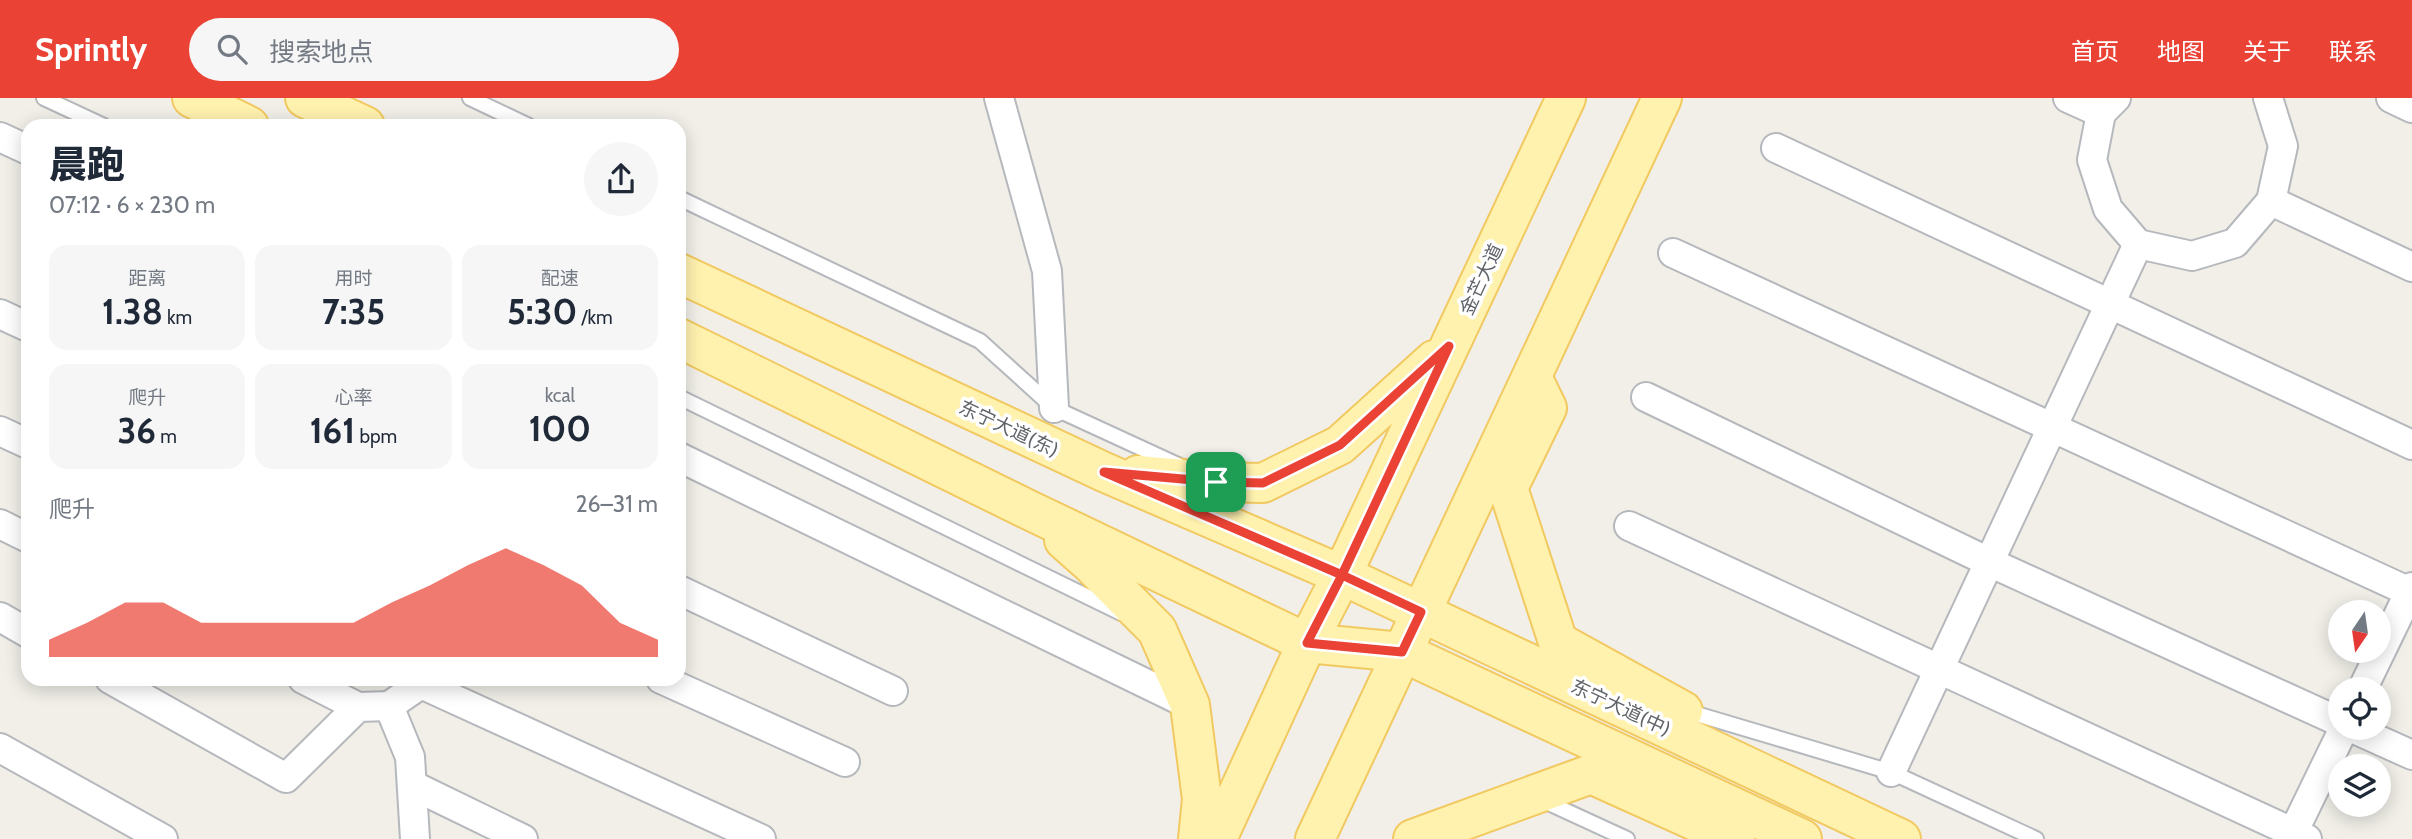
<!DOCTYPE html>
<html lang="zh">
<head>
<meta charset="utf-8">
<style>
	body { margin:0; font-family:Cabin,"Noto Sans SC",sans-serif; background:#f6f6f7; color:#1f2937; height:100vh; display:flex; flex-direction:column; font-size:26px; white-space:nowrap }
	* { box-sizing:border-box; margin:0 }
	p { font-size:23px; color:#747a83 }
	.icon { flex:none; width:38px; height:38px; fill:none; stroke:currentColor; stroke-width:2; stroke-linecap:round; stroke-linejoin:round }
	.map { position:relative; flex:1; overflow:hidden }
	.side { position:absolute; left:21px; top:21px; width:665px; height:567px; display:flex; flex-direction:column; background:#fff; border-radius:21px; box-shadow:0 4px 18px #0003 }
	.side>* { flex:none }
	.needle { width:46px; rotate:193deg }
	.controls { position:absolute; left:2328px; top:502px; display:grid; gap:14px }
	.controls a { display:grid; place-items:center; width:63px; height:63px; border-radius:50%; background:#fff; box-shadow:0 4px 18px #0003; font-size:35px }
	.pin { position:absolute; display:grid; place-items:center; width:60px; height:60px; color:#fff; margin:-30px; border-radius:14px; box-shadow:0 4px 10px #0006 }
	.round { display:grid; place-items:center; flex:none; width:74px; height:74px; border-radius:37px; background:#f6f6f7 }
	.head { display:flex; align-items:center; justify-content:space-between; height:119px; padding:0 28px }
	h1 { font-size:38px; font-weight:800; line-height:52px }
	.metrics { display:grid; grid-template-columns:repeat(3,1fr); gap:10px; height:119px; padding:7px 28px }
	.metrics div { display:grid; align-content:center; border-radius:18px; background:#f6f6f7; text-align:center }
	.metrics b { font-size:35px; font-weight:800 }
	.metrics small { font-size:19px; font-weight:400 }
	.metrics p { font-size:19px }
	.chart { height:196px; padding:14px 28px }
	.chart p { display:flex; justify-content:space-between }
	.chart svg { width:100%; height:126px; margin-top:7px; fill:#ea4335; opacity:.7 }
	header { display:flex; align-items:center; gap:42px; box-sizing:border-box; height:98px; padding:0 35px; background:#ea4335; color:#fff }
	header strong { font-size:33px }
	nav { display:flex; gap:38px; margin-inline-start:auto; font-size:24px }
	.search { width:490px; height:63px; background:#f6f6f7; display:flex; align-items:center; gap:18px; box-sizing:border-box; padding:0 24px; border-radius:38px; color:#747a83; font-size:26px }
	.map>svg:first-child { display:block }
</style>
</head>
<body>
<header>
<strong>Sprintly</strong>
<div class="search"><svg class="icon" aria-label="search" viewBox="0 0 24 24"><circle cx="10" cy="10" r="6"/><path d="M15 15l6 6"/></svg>搜索地点</div>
<nav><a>首页</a><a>地图</a><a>关于</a><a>联系</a></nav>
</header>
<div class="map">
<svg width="2412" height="741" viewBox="0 0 2412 741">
	<rect width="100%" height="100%" fill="#f1efe8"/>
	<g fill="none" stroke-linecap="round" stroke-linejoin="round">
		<!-- service casing -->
		<g stroke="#b5b8bc" stroke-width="18">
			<g id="service">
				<polyline points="44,0 104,28"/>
				<polyline points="470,0 529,28"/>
				<polyline points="679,100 980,243 1054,310 1180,368"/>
				<polyline points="679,299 1121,515"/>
				<polyline points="1683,612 1891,674 2036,741"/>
				<polyline points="1540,701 1627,741"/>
			</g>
		</g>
		<!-- minor casing -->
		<g stroke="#b5b8bc" stroke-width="32">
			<g id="minor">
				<polyline points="999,0 1047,173 1054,310"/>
				<polyline points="2068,0 2101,15"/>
				<polyline points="2116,0 2101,15 2092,62 2108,111 2138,146 2192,158 2235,145 2271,103 2283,48 2268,0"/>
				<polyline points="2391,0 2412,10"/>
				<polyline points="0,39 28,52"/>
				<polyline points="1776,50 2412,347"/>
				<polyline points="2271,103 2412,169"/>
				<polyline points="1673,155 2412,495"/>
				<polyline points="0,216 28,229"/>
				<polyline points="1646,299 1989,464 2340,624"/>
				<polyline points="0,333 28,346"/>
				<polyline points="679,359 1190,607"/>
				<polyline points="0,426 28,440"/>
				<polyline points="1629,428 2307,741"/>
				<polyline points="679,492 893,593"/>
				<polyline points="0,519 28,535"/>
				<polyline points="110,581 286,680 358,609 389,608 421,586 424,581"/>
				<polyline points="303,581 358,609"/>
				<polyline points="661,581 845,664"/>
				<polyline points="421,586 761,741"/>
				<polyline points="2362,592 2412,489"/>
				<polyline points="389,608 410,659 415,741"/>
				<polyline points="2352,630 2412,657"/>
				<polyline points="0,650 163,741"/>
				<polyline points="1891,674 2138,146"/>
				<polyline points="412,687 523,741"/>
				<polyline points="2290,741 2344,630"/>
			</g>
		</g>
		<!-- primary casing -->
		<g stroke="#f2c960" stroke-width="42">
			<g id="primary">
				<polyline points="192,0 249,28"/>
				<polyline points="305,0 365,28"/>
				<polyline points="679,175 1104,374 1342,477 1901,741"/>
				<polyline points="679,240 1031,413 1307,545 1402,554 1802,741"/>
				<polyline points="1532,279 1547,310 1508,390 1558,544 1683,613"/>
				<polyline points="1138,377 1216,384 1263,385 1340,347 1434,262"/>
				<polyline points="1064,442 1090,465 1157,532 1190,607 1202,701 1198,741"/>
				<polyline points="1217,741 1307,545 1342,477 1566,0"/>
				<polyline points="1315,741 1662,0"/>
				<polyline points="1413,741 1591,676 1735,741"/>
			</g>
		</g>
		<!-- service -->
		<use href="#service" stroke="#fff" stroke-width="14"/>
		<!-- minor -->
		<use href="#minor" stroke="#fff" stroke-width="28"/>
		<!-- primary -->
		<use href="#primary" stroke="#fff2af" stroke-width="38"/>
	</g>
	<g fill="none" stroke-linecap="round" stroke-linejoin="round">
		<!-- route casing -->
		<g stroke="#fff" stroke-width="14">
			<polyline id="route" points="1216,384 1104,374 1342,477 1307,545 1402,554 1421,514 1342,477 1449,248 1340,347 1263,385 1216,384"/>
		</g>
		<!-- route -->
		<use href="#route" stroke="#ea4335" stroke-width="9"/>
	</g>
	<g text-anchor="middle" stroke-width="7" stroke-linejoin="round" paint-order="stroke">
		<!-- street labels -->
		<g font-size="19" fill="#5f6368" stroke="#fff">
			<text transform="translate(1481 181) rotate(-65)" y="7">金芒大道</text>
			<text transform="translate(1009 330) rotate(25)" y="7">东宁大道(东)</text>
			<text transform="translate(1621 609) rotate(25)" y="7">东宁大道(中)</text>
		</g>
	</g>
</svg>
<div class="controls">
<a><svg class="needle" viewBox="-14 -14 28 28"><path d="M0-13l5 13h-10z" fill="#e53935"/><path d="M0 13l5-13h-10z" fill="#747a83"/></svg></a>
<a><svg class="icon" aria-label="locate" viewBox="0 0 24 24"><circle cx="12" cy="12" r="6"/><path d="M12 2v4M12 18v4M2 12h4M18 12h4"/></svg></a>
<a><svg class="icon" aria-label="layers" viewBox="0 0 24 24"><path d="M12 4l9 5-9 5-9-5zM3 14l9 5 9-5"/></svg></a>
</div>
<div class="pin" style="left:1216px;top:384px;background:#1e9e55"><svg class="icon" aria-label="arrive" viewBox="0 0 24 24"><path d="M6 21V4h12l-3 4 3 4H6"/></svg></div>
<section class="side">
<div class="head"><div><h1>晨跑</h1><p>07:12 · 6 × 230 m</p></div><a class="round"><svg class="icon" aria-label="share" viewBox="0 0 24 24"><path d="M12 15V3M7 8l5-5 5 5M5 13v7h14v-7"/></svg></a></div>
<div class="metrics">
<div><p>距离</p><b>1.38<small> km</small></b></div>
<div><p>用时</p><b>7:35</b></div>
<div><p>配速</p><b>5:30<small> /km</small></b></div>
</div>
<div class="metrics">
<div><p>爬升</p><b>36<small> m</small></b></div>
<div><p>心率</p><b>161<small> bpm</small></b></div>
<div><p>kcal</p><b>100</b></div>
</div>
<div class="chart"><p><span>爬升</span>26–31 m</p>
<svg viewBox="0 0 160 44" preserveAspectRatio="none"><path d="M0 44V38L10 32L20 25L30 25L40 32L50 32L60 32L70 32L80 32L90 25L100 19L110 12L120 6L130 12L140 19L150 32L160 38V44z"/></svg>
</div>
</section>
</div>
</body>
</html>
